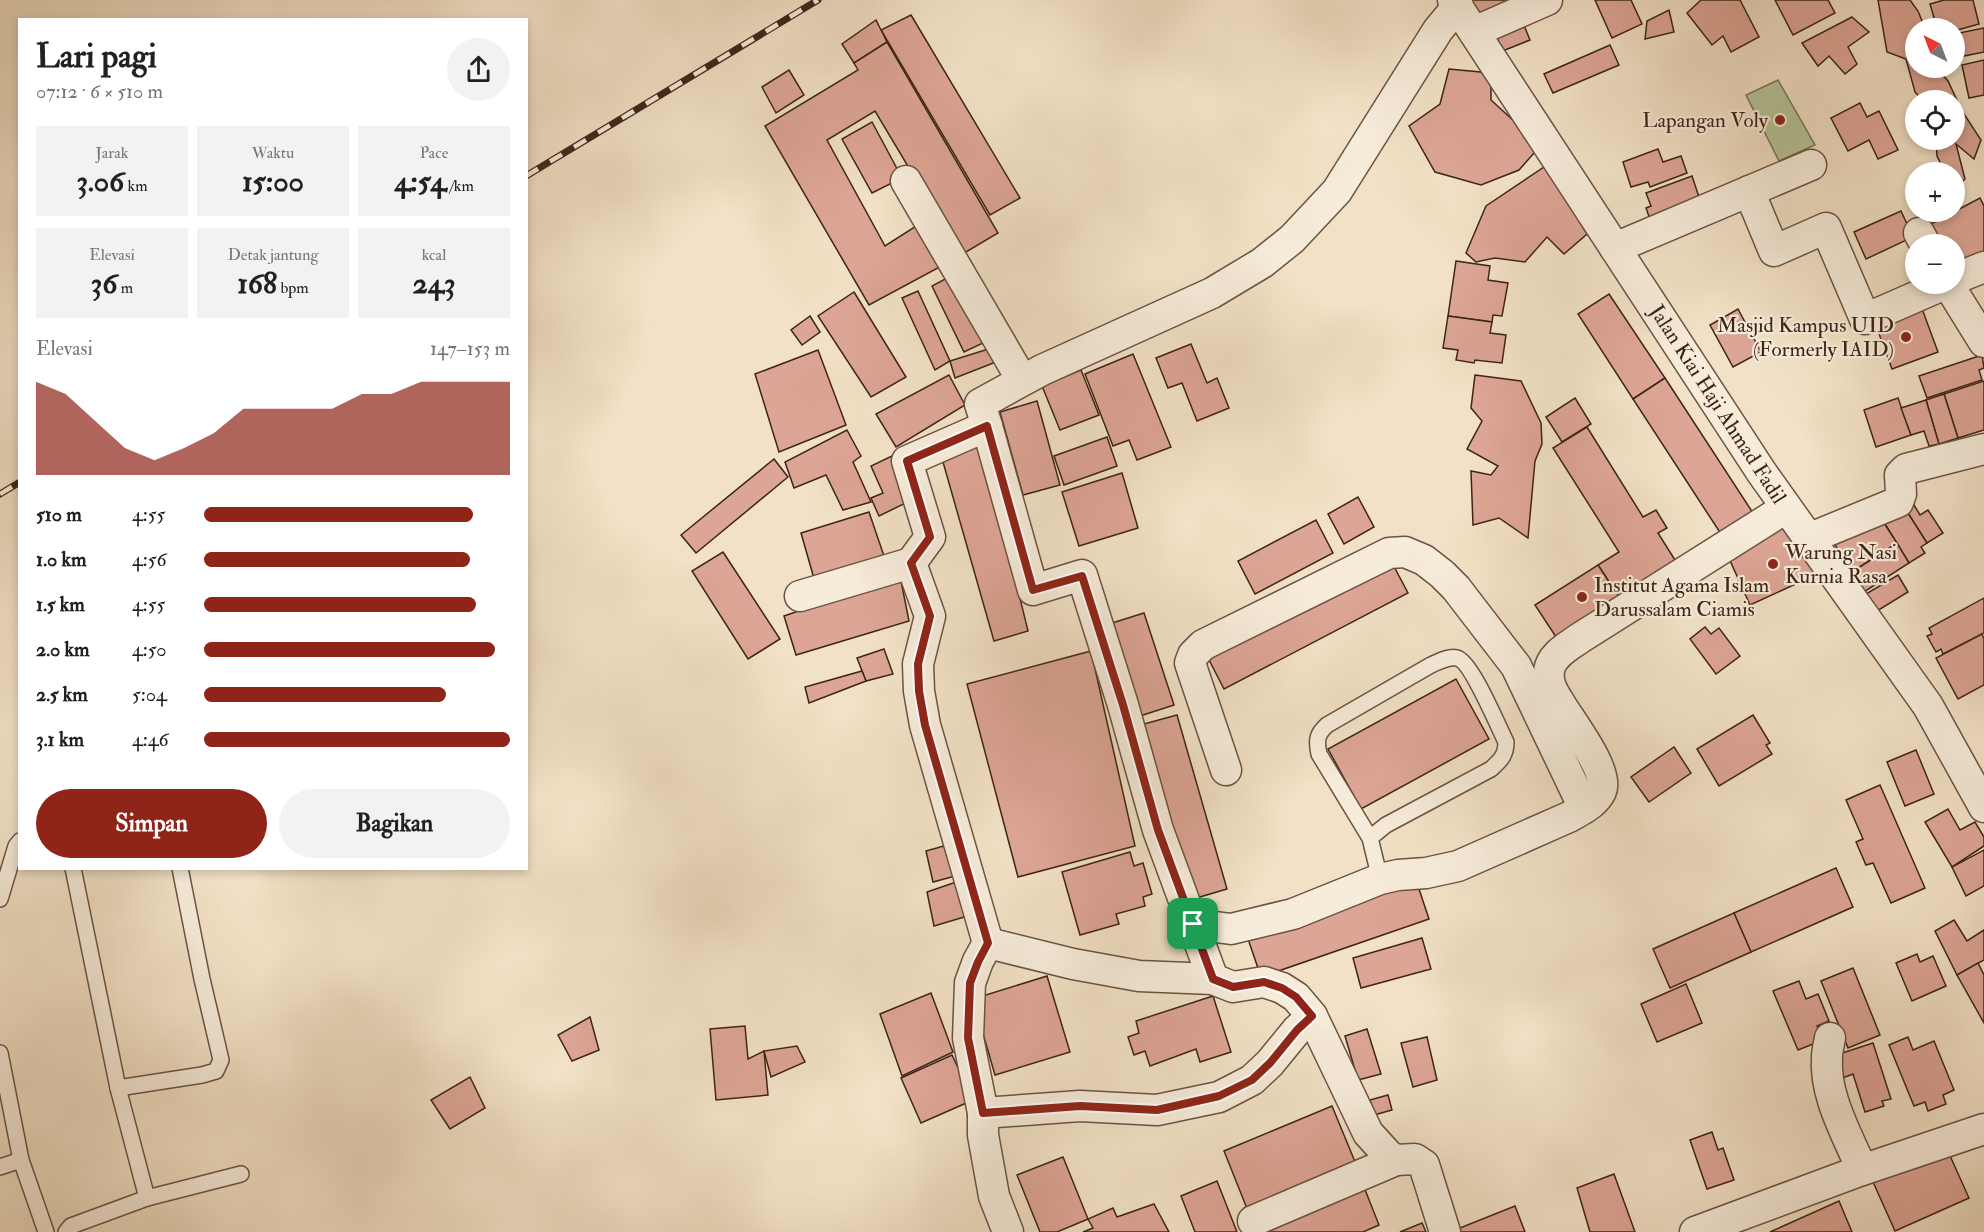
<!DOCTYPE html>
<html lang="id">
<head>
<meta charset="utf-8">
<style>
	body { margin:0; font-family:"IM FELL Double Pica",serif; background:#f2f2f2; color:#202124; height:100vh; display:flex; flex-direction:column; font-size:22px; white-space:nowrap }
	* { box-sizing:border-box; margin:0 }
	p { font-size:20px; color:#757577 }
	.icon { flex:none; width:33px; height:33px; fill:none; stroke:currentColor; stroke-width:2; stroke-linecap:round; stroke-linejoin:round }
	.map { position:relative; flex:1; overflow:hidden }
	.panel { position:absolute; left:18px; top:18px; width:510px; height:852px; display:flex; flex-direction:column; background:#fff; border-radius:0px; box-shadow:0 3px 9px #0003 }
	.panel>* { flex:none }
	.needle { width:39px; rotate:318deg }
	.tools { position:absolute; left:1905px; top:18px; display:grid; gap:12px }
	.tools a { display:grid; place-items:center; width:60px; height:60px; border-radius:50%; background:#fff; box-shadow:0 3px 9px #0003; font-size:30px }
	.pin { position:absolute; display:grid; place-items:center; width:51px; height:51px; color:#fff; margin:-26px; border-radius:12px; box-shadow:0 3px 9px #0006 }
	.round { display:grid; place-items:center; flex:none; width:63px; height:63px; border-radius:32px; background:#f2f2f2 }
	.head { display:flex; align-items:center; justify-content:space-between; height:102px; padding:0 18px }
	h1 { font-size:33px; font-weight:700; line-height:45px }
	.stats { display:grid; grid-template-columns:repeat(3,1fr); gap:9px; height:102px; padding:6px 18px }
	.stats div { display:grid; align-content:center; border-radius:0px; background:#f2f2f2; text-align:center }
	.stats b { font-size:30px; font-weight:700 }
	.stats small { font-size:16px; font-weight:400 }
	.stats p { font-size:16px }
	.chart { height:168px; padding:12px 18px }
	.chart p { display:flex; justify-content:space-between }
	.chart svg { width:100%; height:108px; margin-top:6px; fill:#8f2418; opacity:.7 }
	.button { display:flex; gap:12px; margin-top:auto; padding:12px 18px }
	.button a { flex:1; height:69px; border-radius:36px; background:#8f2418; color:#fff; font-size:24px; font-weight:700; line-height:69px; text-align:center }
	.button a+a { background:#f2f2f2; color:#202124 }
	ul { padding:0 18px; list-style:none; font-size:20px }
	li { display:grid; grid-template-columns:96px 72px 1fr; align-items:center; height:45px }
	li i { height:15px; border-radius:8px; background:#8f2418 }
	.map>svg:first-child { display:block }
</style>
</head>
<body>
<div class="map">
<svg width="1984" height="1232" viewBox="0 0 1984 1232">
	<rect width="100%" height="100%" fill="#f2e1c6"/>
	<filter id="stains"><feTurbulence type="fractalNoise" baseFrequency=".00333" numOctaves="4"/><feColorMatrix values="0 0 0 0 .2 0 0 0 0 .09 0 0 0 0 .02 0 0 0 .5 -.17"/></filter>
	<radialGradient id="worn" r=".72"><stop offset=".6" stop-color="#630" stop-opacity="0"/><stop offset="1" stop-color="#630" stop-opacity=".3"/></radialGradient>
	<!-- green -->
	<polygon fill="#b6c499" stroke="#7a7459" stroke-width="1.5" points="1778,80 1815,145 1779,161 1746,95"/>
	<!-- building -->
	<g fill="#dda595" stroke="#3d2419" stroke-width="1.5">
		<polygon points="1463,0 1518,0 1475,22"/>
		<polygon points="1595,0 1631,0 1642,24 1612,38"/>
		<polygon points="1701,0 1740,0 1759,37 1731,52 1723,36 1712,45 1687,13"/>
		<polygon points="1775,0 1828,0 1835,13 1793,35"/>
		<polygon points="1878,0 1910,0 1918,11 1925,28 1916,28 1916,68 1946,68 1939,71 1948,81 1962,111 1981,140 1974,159 1956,144 1965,179 1954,188 1954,172 1945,172 1937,156 1936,140 1954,140 1954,100 1922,100 1915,92 1906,59 1887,52"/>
		<polygon points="1944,0 1973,0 1979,24 1954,31 1954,28 1937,28 1930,4"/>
		<polygon points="1669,10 1674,32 1645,39 1647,21"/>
		<polygon points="911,15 1020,198 990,215 881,30"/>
		<polygon points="1852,17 1869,32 1848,47 1857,64 1845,74 1829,56 1818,66 1802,43"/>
		<polygon points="1521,18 1530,40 1495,54 1487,31"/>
		<polygon points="876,20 887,42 854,63 842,44"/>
		<polygon points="1984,28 1984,52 1954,58 1954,34"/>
		<polygon points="887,42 998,233 961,255 875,111 827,140 885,246 924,221 949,262 869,305 765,126 858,70 854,63"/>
		<polygon points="1610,45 1619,65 1553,93 1544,74"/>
		<polygon points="1984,60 1984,95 1969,98 1962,65"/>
		<polygon points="1449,69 1491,73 1491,100 1516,123 1535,152 1519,170 1481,185 1435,172 1409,126 1440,104"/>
		<polygon points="789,70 804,95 776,113 762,87"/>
		<polygon points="1860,103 1867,117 1879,111 1898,150 1878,159 1869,140 1848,151 1831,118"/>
		<polygon points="872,122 902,178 872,193 842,139"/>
		<polygon points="1658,149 1663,162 1681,156 1687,173 1650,187 1648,182 1631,187 1623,162"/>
		<polygon points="1547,165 1570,200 1573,211 1587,234 1564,254 1547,237 1525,262 1495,258 1476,262 1466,253 1486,206"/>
		<polygon points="1692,176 1703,209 1653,228 1646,208 1651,206 1646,193"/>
		<polygon points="1980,198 1984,206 1984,255 1954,270 1954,244 1934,244 1925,227"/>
		<polygon points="1901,211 1913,237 1866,259 1854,232"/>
		<polygon points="1456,261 1490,266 1488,280 1508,283 1502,316 1493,315 1492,322 1448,316"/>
		<polygon points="949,277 983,343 964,352 932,286"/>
		<polygon points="918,291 950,361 935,370 902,298"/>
		<polygon points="854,292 906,377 871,397 818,316"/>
		<polygon points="1609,294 1665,378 1633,399 1578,314"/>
		<polygon points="1921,306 1938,352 1892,369 1875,323"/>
		<polygon points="1738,309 1761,352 1733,367 1710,325"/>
		<polygon points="810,316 820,332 802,345 791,330"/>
		<polygon points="1448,316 1492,322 1490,333 1506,335 1502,363 1475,360 1474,363 1456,360 1458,350 1443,348"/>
		<polygon points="1191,344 1207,383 1217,378 1229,408 1197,421 1182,383 1168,388 1156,358"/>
		<polygon points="998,346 1001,360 955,378 950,361"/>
		<polygon points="818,350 846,425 779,452 755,374"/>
		<polygon points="1133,354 1171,447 1137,460 1129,440 1113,446 1085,374"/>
		<polygon points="1982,355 1984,368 1979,370 1982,380 1927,398 1919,376"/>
		<polygon points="1081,370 1099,415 1060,430 1042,386"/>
		<polygon points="949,375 965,405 896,447 876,414"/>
		<polygon points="1475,375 1521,381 1541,423 1542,444 1535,461 1528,538 1499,518 1473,525 1471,471 1491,475 1498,466 1467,449 1482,421 1471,408"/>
		<polygon points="1665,378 1753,513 1721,534 1633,399"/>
		<polygon points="1984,381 1984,430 1958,438 1944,394"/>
		<polygon points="1944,394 1958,438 1939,444 1926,400"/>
		<polygon points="1575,398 1591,424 1562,442 1546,417"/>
		<polygon points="1898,398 1911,435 1876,447 1864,410"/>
		<polygon points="1926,400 1939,444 1929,446 1924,431 1911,435 1901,408"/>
		<polygon points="1037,401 1060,485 1023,495 1000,412"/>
		<polygon points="1587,427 1643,517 1656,510 1667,528 1658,533 1680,568 1621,600 1598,565 1619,552 1553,448"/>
		<polygon points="847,430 861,456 853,462 871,502 843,510 826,475 794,488 785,462"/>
		<polygon points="1107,437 1117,466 1064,485 1054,456"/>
		<polygon points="981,440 1028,631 994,641 941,455"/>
		<polygon points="896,454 916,498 879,516 871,498 883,493 871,466"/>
		<polygon points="774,459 788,477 696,553 681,535"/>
		<polygon points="1122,473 1138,528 1079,546 1062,492"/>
		<polygon points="1358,497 1374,527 1344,544 1328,514"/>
		<polygon points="1914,505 1920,515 1928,510 1943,533 1927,543 1906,510"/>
		<polygon points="1906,510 1927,543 1921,547 1925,553 1909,563 1885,524"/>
		<polygon points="869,512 885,559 815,582 801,533"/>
		<polygon points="1880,517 1897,543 1852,572 1835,545"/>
		<polygon points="1316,520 1333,553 1255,594 1238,561"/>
		<polygon points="1783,527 1822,572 1750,605 1728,556"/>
		<polygon points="1897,543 1909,563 1864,592 1852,572"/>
		<polygon points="723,552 780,639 748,659 692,571"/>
		<polygon points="1390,559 1408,593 1224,689 1206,654"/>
		<polygon points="1598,565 1621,600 1558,640 1535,605"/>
		<polygon points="1898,575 1908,592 1877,611 1866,594"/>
		<polygon points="900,576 909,621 796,655 784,616"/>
		<polygon points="1984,598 1984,633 1943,654 1941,649 1936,652 1927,636 1932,634 1929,628"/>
		<polygon points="1144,613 1174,705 1140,716 1109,624"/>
		<polygon points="1705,627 1711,634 1719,628 1740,656 1716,674 1690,639"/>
		<polygon points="1982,634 1984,639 1984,685 1958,699 1936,658"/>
		<polygon points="884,649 893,674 866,681 857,658"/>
		<polygon points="1091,651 1135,846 1018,877 967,684"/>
		<polygon points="862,671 866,681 809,703 805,687"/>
		<polygon points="1456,679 1489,739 1361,809 1328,749"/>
		<polygon points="1177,715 1227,889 1193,899 1144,724"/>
		<polygon points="1753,715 1770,743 1766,745 1772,754 1719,786 1697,749"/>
		<polygon points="1674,747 1691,773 1649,802 1631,777"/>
		<polygon points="1916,750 1934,794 1905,806 1887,762"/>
		<polygon points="1880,785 1925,888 1891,903 1873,863 1866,865 1856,842 1863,839 1846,800"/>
		<polygon points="1948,809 1960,830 1975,822 1984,837 1984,846 1952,867 1925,822"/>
		<polygon points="951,844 959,875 933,882 926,851"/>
		<polygon points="1984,850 1984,886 1966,896 1952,867"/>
		<polygon points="1130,852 1134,866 1143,863 1152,894 1143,897 1145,906 1116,914 1119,924 1080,935 1062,872"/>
		<polygon points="1836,868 1853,907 1751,952 1734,913"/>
		<polygon points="1415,877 1429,919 1261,977 1247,936"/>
		<polygon points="962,880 971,915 934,926 927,892"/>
		<polygon points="1734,913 1751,952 1670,988 1653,949"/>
		<polygon points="1954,920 1967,941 1984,930 1984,960 1957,975 1935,931"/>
		<polygon points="1422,938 1431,969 1361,988 1353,958"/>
		<polygon points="1917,954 1920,962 1933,956 1946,986 1912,1001 1896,963"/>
		<polygon points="1978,963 1984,975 1984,1023 1957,975"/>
		<polygon points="1853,968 1880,1035 1848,1048 1821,981"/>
		<polygon points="1047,976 1070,1052 995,1075 973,999"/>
		<polygon points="1799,981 1806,999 1818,994 1829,1021 1817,1026 1823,1040 1798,1050 1773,991"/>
		<polygon points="1686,984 1702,1023 1657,1042 1641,1004"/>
		<polygon points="931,993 953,1052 902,1076 880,1014"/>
		<polygon points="1213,996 1231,1052 1200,1062 1196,1049 1150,1066 1145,1051 1134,1055 1128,1037 1139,1033 1136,1021"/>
		<polygon points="590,1017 599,1050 572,1061 558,1035"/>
		<polygon points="745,1026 748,1059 764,1051 768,1095 716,1100 710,1029"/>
		<polygon points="1367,1029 1381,1074 1358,1080 1345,1036"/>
		<polygon points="1427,1037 1437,1080 1413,1087 1401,1043"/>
		<polygon points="1908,1037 1913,1050 1934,1041 1954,1090 1943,1095 1946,1104 1928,1111 1925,1102 1914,1106 1889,1045"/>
		<polygon points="1873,1043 1891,1099 1882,1101 1884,1106 1865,1112 1853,1074 1837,1080 1830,1057"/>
		<polygon points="797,1046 805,1062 771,1077 764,1051"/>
		<polygon points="952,1055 973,1100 921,1123 901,1078"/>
		<polygon points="470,1077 485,1108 450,1129 431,1100"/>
		<polygon points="1388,1095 1392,1110 1374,1115 1370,1100"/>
		<polygon points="1332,1106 1358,1169 1250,1216 1224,1151"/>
		<polygon points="1712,1132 1718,1150 1723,1148 1734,1180 1707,1189 1690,1140"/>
		<polygon points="1947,1149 1969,1198 1895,1231 1873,1182"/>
		<polygon points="1063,1157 1088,1219 1057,1232 1040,1232 1017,1175"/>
		<polygon points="1614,1174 1635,1232 1590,1232 1577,1188"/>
		<polygon points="1217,1181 1237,1232 1195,1232 1181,1196"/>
		<polygon points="1362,1182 1379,1225 1363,1232 1253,1232"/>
		<polygon points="1839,1201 1852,1232 1770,1232"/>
		<polygon points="1154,1204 1169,1232 1083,1232 1093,1228 1088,1219 1113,1208 1117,1217"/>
		<polygon points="1515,1206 1525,1232 1450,1232"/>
		<polygon points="1422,1223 1426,1232 1400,1232"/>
	</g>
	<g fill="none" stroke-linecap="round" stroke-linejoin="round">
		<!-- service casing -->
		<g stroke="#6a5344" stroke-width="18">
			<g id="service">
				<path d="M1370,838l-51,-84c-3,-14 -2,-20 8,-29l104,-60c7,-3 17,-9 26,-7 14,3 41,68 49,84 0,13 -5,18 -15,27l-105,56 -16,13 10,41"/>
				<polyline points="0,899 16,846 20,841"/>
				<polyline points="0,1053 21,1160 46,1232"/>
				<polyline points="118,1088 202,1075 216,1071 221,1060 202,979 180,868"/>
				<polyline points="0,1167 21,1160"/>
				<polyline points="147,1198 241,1174"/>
				<polyline points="66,1232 71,1226 147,1198 118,1088 73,868"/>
			</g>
		</g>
		<!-- minor casing -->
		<g stroke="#6a5344" stroke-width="33">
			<g id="minor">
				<polyline points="1453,0 1762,473 1928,706 1984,807"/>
				<polyline points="1474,32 1547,0"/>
				<polyline points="906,181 1022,380"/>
				<polyline points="1749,191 1774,251 1826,228 1865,319 1945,284"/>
				<polyline points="1919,233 1925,244"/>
				<polyline points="1615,248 1811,165"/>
				<polyline points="1954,279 1984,267"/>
				<polyline points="1948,284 1984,342"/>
				<polyline points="987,426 1033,590 1082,575 1123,705 1158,830 1213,979 1233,987 1264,982 1282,988 1296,997 1312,1016 1368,1133 1389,1156 1396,1160 1415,1159 1424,1165 1445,1232"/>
				<polyline points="1808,539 1898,502 1901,494 1900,475 1906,469 1984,449"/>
				<polyline points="911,563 930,616 918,664 919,691 925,725 988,943 978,961 970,983 968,1038 983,1113 983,1135 994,1196 1008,1232"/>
				<polyline points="800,596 911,563 930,537 907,461 987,426 980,404 1042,370 1212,293 1262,263 1292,239 1337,191 1438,30 1458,6"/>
				<polyline points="1226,770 1190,663 1193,655 1203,645 1389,553 1405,552 1424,560 1442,574 1456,588 1516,666 1584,808"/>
				<path d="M1193,924l38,5 62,-15 87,-35 18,-4 28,-2 32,-7 111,-49c12,-7 26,-13 32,-26 9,-19 -30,-69 -40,-86 -7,-11 -14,-21 -12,-34 2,-16 20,-25 31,-33l206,-130"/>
				<polyline points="988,943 1073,964 1139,976 1213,979"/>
				<path d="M1830,1038c-1,6 -3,13 -3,19 -3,39 21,79 35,113"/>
				<polyline points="983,1113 1080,1106 1157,1110 1219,1097 1252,1080 1270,1063 1297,1030 1312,1016"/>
				<polyline points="1253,1221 1396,1160"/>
				<polyline points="1695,1232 1862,1170 1984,1129"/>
			</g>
		</g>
		<!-- service -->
		<use href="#service" stroke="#f7ecda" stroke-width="15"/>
		<!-- minor -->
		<use href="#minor" stroke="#f7ecda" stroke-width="30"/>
		<!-- rail casing -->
		<g stroke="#3d2419" stroke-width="7">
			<g id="rail">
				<polyline points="526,176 818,0"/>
				<polyline points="0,494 20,482"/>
			</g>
		</g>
		<!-- rail -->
		<use href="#rail" stroke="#f7ecda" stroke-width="4.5" stroke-dasharray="14" stroke-linecap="butt"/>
	</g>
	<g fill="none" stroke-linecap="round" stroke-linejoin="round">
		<!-- route casing -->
		<g stroke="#fff" stroke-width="12">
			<polygon id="route" points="987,426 1033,590 1082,576 1123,705 1158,830 1213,979 1233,987 1264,982 1282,988 1296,997 1312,1016 1297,1030 1270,1063 1252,1080 1219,1096 1157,1110 1080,1106 983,1113 968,1038 970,983 978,962 988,943 925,725 919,691 918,664 930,616 911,563 930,537 907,461"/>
		</g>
		<!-- route -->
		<use href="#route" stroke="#8f2418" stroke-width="8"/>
	</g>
	<!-- markers -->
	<g fill="#8f2418" stroke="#f7ecda" stroke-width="2">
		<circle cx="1780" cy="120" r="6"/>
		<circle cx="1906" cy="337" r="6"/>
		<circle cx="1773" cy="564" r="6"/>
		<circle cx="1582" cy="597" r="6"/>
	</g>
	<g text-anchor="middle" stroke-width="4.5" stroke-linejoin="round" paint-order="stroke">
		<!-- poi labels -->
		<g font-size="21" fill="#3d2419" stroke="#f7ecda" text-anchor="end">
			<text x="1768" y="127">Lapangan Voly</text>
			<text x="1894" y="332">Masjid Kampus UID<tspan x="1894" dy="24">(Formerly IAID)</tspan></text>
			<text x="1785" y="559" text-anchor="start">Warung Nasi<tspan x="1785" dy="24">Kurnia Rasa</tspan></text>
			<text x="1594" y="592" text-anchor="start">Institut Agama Islam<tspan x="1594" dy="24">Darussalam Ciamis</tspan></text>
		</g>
		<!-- street labels -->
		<g font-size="21" fill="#3d2419" stroke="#f7ecda">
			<text transform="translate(1718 404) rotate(57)" y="7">Jalan Kiai Haji Ahmad Fadil</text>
		</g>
	</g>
	<rect width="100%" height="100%" filter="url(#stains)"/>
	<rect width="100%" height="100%" fill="url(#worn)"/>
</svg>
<div class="tools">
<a><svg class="needle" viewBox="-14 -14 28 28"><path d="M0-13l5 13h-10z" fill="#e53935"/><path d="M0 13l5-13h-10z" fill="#757577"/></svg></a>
<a><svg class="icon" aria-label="locate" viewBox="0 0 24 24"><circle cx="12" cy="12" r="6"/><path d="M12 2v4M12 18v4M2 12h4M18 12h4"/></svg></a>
<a>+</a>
<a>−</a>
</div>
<div class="pin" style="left:1193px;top:924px;background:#1e9e55"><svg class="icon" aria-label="arrive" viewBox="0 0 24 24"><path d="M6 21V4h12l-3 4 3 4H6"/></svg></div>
<section class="panel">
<div class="head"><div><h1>Lari pagi</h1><p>07:12 · 6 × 510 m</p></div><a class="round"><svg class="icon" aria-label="share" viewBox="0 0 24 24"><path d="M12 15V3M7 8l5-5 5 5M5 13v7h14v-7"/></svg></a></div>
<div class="stats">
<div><p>Jarak</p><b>3.06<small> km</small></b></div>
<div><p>Waktu</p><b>15:00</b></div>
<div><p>Pace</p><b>4:54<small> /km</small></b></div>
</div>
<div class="stats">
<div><p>Elevasi</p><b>36<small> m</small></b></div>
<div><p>Detak jantung</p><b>168<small> bpm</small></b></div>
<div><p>kcal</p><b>243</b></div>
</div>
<div class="chart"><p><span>Elevasi</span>147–153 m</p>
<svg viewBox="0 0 160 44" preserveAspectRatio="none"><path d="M0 44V6L10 11L20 22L30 33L40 38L50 33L60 27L70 17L80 17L90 17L100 17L110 11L120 11L130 6L140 6L150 6L160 6V44z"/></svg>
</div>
<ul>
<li><b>510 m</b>4:55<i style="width:88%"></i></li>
<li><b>1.0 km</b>4:56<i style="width:87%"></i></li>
<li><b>1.5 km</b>4:55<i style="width:89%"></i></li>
<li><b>2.0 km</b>4:50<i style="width:95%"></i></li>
<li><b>2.5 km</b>5:04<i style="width:79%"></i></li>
<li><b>3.1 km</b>4:46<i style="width:100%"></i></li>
</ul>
<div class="button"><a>Simpan</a><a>Bagikan</a></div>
</section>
</div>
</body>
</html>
